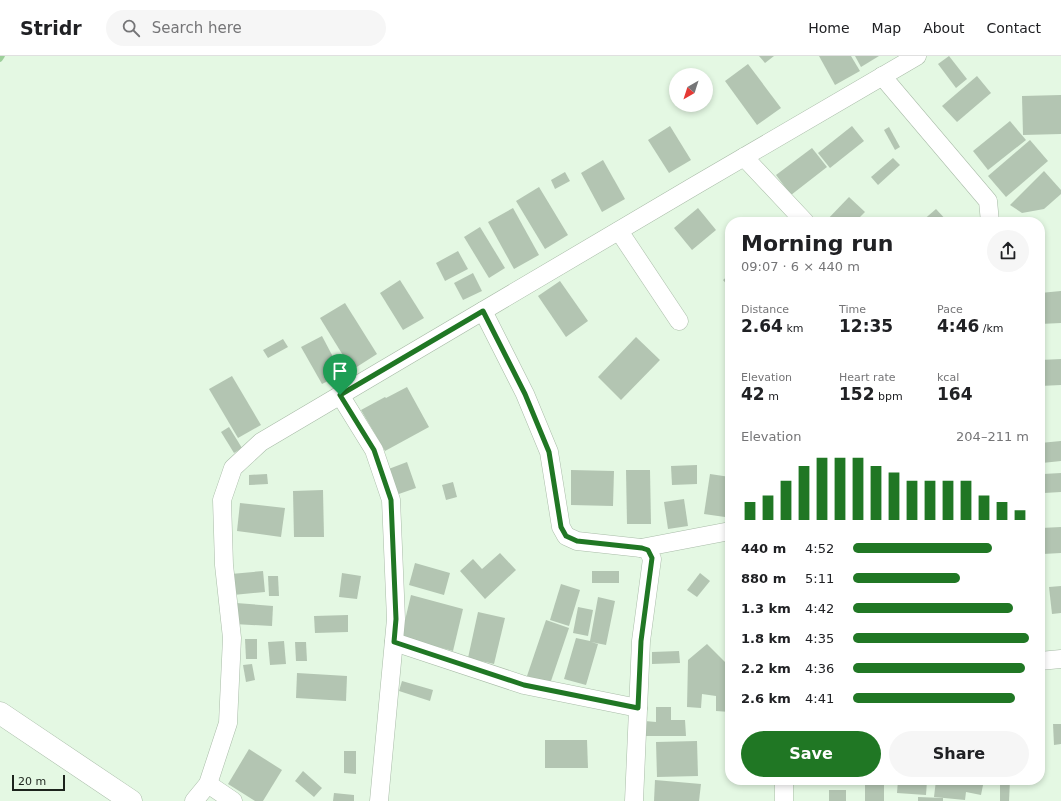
<!DOCTYPE html>
<html lang="en">
<head>
<meta charset="utf-8">
<style>
	body { margin:0; font-family:"DejaVu Sans",sans-serif; background:#f6f6f6; color:#202124; height:100vh; display:flex; flex-direction:column; font-size:15px; white-space:nowrap }
	* { box-sizing:border-box; margin:0 }
	p { font-size:13px; color:#757577 }
	.icon { flex:none; width:22px; height:22px; fill:none; stroke:currentColor; stroke-width:2; stroke-linecap:round; stroke-linejoin:round }
	.map { position:relative; flex:1; overflow:hidden }
	.drawer { position:absolute; left:725px; top:161px; width:320px; height:568px; display:flex; flex-direction:column; background:#fff; border-radius:16px; box-shadow:0 2px 6px #0003 }
	.drawer>* { flex:none }
	.needle { width:26px; rotate:219deg }
	.controls { position:absolute; left:669px; top:12px; display:grid; gap:8px }
	.controls a { display:grid; place-items:center; width:44px; height:44px; border-radius:50%; background:#fff; box-shadow:0 2px 6px #0003; font-size:20px }
	.scale { position:absolute; left:12px; bottom:10px; width:53px; box-sizing:border-box; padding-left:4px; border:2px solid #1c231c; border-top:0; font-size:11px; line-height:14px; white-space:nowrap; color:#1c231c; -webkit-text-stroke:3px #e4f8e3; paint-order:stroke }
	.pin { position:absolute; display:grid; place-items:center; width:34px; height:34px; color:#fff; margin:-41px -17px; border-radius:50% 50% 50% 0; rotate:-45deg; box-shadow:0 0 4px #0007 }
	.pin .icon { rotate:45deg }
	.round { display:grid; place-items:center; flex:none; width:42px; height:42px; border-radius:21px; background:#f6f6f6 }
	.summary { display:flex; align-items:center; justify-content:space-between; height:68px; padding:0 16px }
	h1 { font-size:22px; font-weight:600; line-height:30px }
	.metrics { display:grid; grid-template-columns:repeat(3,1fr); gap:6px; height:68px; padding:4px 16px }
	.metrics div { display:grid; align-content:center }
	.metrics b { font-size:17px; font-weight:600 }
	.metrics small { font-size:11px; font-weight:400 }
	.metrics p { font-size:11px }
	.chart { height:112px; padding:8px 16px }
	.chart p { display:flex; justify-content:space-between }
	.chart svg { width:100%; height:72px; margin-top:4px; stroke:#207724; stroke-width:6 }
	.action { display:flex; gap:8px; margin-top:auto; padding:8px 16px }
	.action a { flex:1; height:46px; border-radius:24px; background:#207724; color:#fff; font-size:16px; font-weight:600; line-height:46px; text-align:center }
	.action a+a { background:#f6f6f6; color:#202124 }
	ul { padding:0 16px; list-style:none; font-size:13px }
	li { display:grid; grid-template-columns:64px 48px 1fr; align-items:center; height:30px }
	li i { height:10px; border-radius:5px; background:#207724 }
	header { display:flex; align-items:center; gap:24px; box-sizing:border-box; height:56px; padding:0 20px; background:#fff; border-bottom:1px solid #e0e0e0 }
	header strong { font-size:19px }
	nav { display:flex; gap:22px; margin-inline-start:auto; font-size:14px }
	.search { width:280px; height:36px; background:#f6f6f6; display:flex; align-items:center; gap:10px; box-sizing:border-box; padding:0 14px; border-radius:22px; color:#757577; font-size:15px }
	.map>svg:first-child { display:block }
</style>
</head>
<body>
<header>
<strong>Stridr</strong>
<div class="search"><svg class="icon" aria-label="search" viewBox="0 0 24 24"><circle cx="10" cy="10" r="6"/><path d="M15 15l6 6"/></svg>Search here</div>
<nav><a>Home</a><a>Map</a><a>About</a><a>Contact</a></nav>
</header>
<div class="map">
<svg width="1061" height="745" viewBox="0 0 1061 745">
	<rect width="100%" height="100%" fill="#e4f8e3"/>
	<g fill="none" stroke-linecap="round" stroke-linejoin="round">
		<!-- stream -->
		<polyline stroke="#9dcf9a" stroke-width="5.5" points="0,3 2,0"/>
	</g>
	<!-- building -->
	<g fill="#b3c5b2">
		<polygon points="759,0 774,0 765,7"/>
		<polygon points="819,0 851,0 860,15 835,29"/>
		<polygon points="855,0 879,0 861,11"/>
		<polygon points="949,0 967,23 956,32 938,8"/>
		<polygon points="748,8 781,52 757,69 725,25"/>
		<polygon points="977,20 991,37 957,66 942,50"/>
		<polygon points="1061,39 1061,78 1023,79 1022,40"/>
		<polygon points="1010,65 1026,84 988,114 973,95"/>
		<polygon points="670,70 691,104 669,117 648,84"/>
		<polygon points="852,70 864,85 830,112 818,97"/>
		<polygon points="889,71 900,91 895,94 884,74"/>
		<polygon points="1030,84 1048,105 1006,141 988,120"/>
		<polygon points="812,92 827,111 791,139 776,119"/>
		<polygon points="893,102 900,109 878,129 871,121"/>
		<polygon points="603,104 625,143 602,156 581,117"/>
		<polygon points="1044,115 1061,134 1061,138 1044,153 1022,157 1010,149"/>
		<polygon points="565,116 570,125 555,133 551,124"/>
		<polygon points="539,131 568,179 545,193 516,145"/>
		<polygon points="849,141 865,156 855,166 825,166"/>
		<polygon points="513,152 539,199 514,213 488,166"/>
		<polygon points="698,152 716,174 692,194 674,172"/>
		<polygon points="936,153 948,166 921,166"/>
		<polygon points="480,171 505,212 489,222 464,181"/>
		<polygon points="458,195 468,213 445,225 436,207"/>
		<polygon points="473,217 482,235 463,244 454,227"/>
		<polygon points="730,218 730,232 723,224"/>
		<polygon points="400,224 424,262 403,274 380,237"/>
		<polygon points="560,225 588,265 566,281 538,240"/>
		<polygon points="1061,235 1061,267 1040,268 1040,237"/>
		<polygon points="345,247 377,298 352,314 320,262"/>
		<polygon points="322,280 342,318 322,328 301,291"/>
		<polygon points="636,281 660,304 621,344 598,321"/>
		<polygon points="283,283 288,291 268,302 263,294"/>
		<polygon points="1061,303 1061,329 1040,330 1040,304"/>
		<polygon points="232,320 261,369 238,382 209,333"/>
		<polygon points="407,331 429,371 385,395 361,354 385,341 386,342"/>
		<polygon points="229,371 242,392 234,397 221,376"/>
		<polygon points="1061,385 1061,405 1042,407 1040,387"/>
		<polygon points="407,406 416,432 396,439 386,414"/>
		<polygon points="697,409 697,428 672,429 671,410"/>
		<polygon points="571,414 614,415 613,450 571,449"/>
		<polygon points="626,414 650,414 651,468 627,468"/>
		<polygon points="1061,417 1061,436 1044,437 1043,418"/>
		<polygon points="267,418 268,428 249,429 249,419"/>
		<polygon points="710,418 730,421 725,461 704,458"/>
		<polygon points="453,426 457,441 446,444 442,429"/>
		<polygon points="323,434 324,481 294,481 293,435"/>
		<polygon points="684,443 688,470 668,473 664,446"/>
		<polygon points="240,447 285,452 281,481 237,475"/>
		<polygon points="1061,471 1061,497 1043,498 1041,472"/>
		<polygon points="500,497 516,514 485,543 460,515 473,503 482,513"/>
		<polygon points="415,507 450,517 444,539 409,529"/>
		<polygon points="263,515 265,536 233,539 231,518"/>
		<rect x="592" y="515" width="27" height="12"/>
		<polygon points="342,517 361,520 357,543 339,541"/>
		<polygon points="700,517 710,525 697,541 687,534"/>
		<polygon points="268,520 278,520 279,540 269,540"/>
		<polygon points="561,528 580,534 569,570 550,564"/>
		<polygon points="1061,530 1061,557 1052,558 1049,531"/>
		<polygon points="411,539 463,553 453,595 401,581"/>
		<polygon points="598,541 615,545 606,589 591,586 598,588 586,629 564,623 576,582 590,585"/>
		<polygon points="236,547 273,550 272,570 234,568"/>
		<polygon points="578,551 593,554 588,580 573,577"/>
		<polygon points="478,556 505,562 494,608 468,602"/>
		<polygon points="348,559 348,576 315,577 314,560"/>
		<polygon points="546,564 569,572 550,628 527,620"/>
		<polygon points="245,583 257,583 257,603 246,603"/>
		<polygon points="284,585 286,608 270,609 268,586"/>
		<polygon points="295,586 306,586 307,605 296,605"/>
		<polygon points="707,588 730,611 730,656 716,655 716,640 702,638 701,652 687,651 688,604"/>
		<polygon points="679,595 680,607 652,608 652,596"/>
		<polygon points="252,608 255,624 246,626 243,609"/>
		<polygon points="297,617 347,620 346,645 296,642"/>
		<polygon points="402,625 433,634 430,645 399,635"/>
		<polygon points="656,651 671,651 671,664 685,664 686,680 645,680 645,665 656,666"/>
		<polygon points="1053,668 1061,668 1061,688 1054,689"/>
		<polygon points="545,684 587,684 588,712 545,712"/>
		<polygon points="697,685 698,720 657,721 656,686"/>
		<polygon points="249,693 282,714 263,745 255,745 228,728"/>
		<polygon points="344,695 356,695 356,718 344,717"/>
		<polygon points="303,715 322,732 314,741 295,725"/>
		<polygon points="655,724 701,728 699,745 654,745"/>
		<rect x="865" y="724" width="19" height="21"/>
		<polygon points="898,724 927,725 926,739 897,737"/>
		<polygon points="936,724 984,724 981,739 966,736 965,744 934,741"/>
		<polygon points="1000,724 1010,724 1009,745 1000,745"/>
		<rect x="829" y="734" width="17" height="11"/>
		<polygon points="334,737 354,739 354,745 333,745"/>
		<polygon points="918,741 943,742 943,745 918,745"/>
	</g>
	<g fill="none" stroke-linecap="round" stroke-linejoin="round">
		<!-- street casing -->
		<g stroke="#a9bca8" stroke-width="19">
			<g id="street">
				<polyline points="882,20 988,145 990,166"/>
				<polyline points="744,101 805,166"/>
				<polyline points="619,175 679,265"/>
				<polyline points="483,255 525,338 549,396 561,471 566,480 577,485 641,492 648,494 652,503 641,585 634,745"/>
				<polyline points="340,339 374,394 391,444 396,563 379,745"/>
				<polyline points="641,492 730,475"/>
				<polyline points="394,586 524,629 638,652"/>
				<polyline points="1040,605 1061,603"/>
				<polyline points="784,724 784,745"/>
				<polyline points="208,728 233,745"/>
				<polyline points="194,745 208,728 228,667 232,582 224,509 222,444 233,412 261,386 696,129 917,0"/>
			</g>
		</g>
		<!-- secondary casing -->
		<g stroke="#a9bca8" stroke-width="23">
			<polyline id="secondary" points="0,657 131,745"/>
		</g>
		<!-- street -->
		<use href="#street" stroke="#fff" stroke-width="18"/>
		<!-- secondary -->
		<use href="#secondary" stroke="#fff" stroke-width="22"/>
	</g>
	<g fill="none" stroke-linecap="round" stroke-linejoin="round">
		<!-- route casing -->
		<g stroke="#fff" stroke-width="8">
			<polygon id="route" points="483,255 525,338 549,396 561,471 566,480 577,485 642,492 648,494 652,502 641,585 638,652 524,629 394,586 396,563 391,444 374,394 340,339"/>
		</g>
		<!-- route -->
		<use href="#route" stroke="#207724" stroke-width="5"/>
	</g>
</svg>
<div class="controls">
<a><svg class="needle" viewBox="-14 -14 28 28"><path d="M0-13l5 13h-10z" fill="#e53935"/><path d="M0 13l5-13h-10z" fill="#757577"/></svg></a>
</div>
<div class="scale">20 m</div>
<div class="pin" style="left:340px;top:339px;background:#1e9e55"><svg class="icon" aria-label="arrive" viewBox="0 0 24 24"><path d="M6 21V4h12l-3 4 3 4H6"/></svg></div>
<section class="drawer">
<div class="summary"><div><h1>Morning run</h1><p>09:07 · 6 × 440 m</p></div><a class="round"><svg class="icon" aria-label="share" viewBox="0 0 24 24"><path d="M12 15V3M7 8l5-5 5 5M5 13v7h14v-7"/></svg></a></div>
<div class="metrics">
<div><p>Distance</p><b>2.64<small> km</small></b></div>
<div><p>Time</p><b>12:35</b></div>
<div><p>Pace</p><b>4:46<small> /km</small></b></div>
</div>
<div class="metrics">
<div><p>Elevation</p><b>42<small> m</small></b></div>
<div><p>Heart rate</p><b>152<small> bpm</small></b></div>
<div><p>kcal</p><b>164</b></div>
</div>
<div class="chart"><p><span>Elevation</span>204–211 m</p>
<svg viewBox="0 0 160 44" preserveAspectRatio="none"><path d="M5 44V33M15 44V29M25 44V20M35 44V11M45 44V6M55 44V6M65 44V6M75 44V11M85 44V15M95 44V20M105 44V20M115 44V20M125 44V20M135 44V29M145 44V33M155 44V38"/></svg>
</div>
<ul>
<li><b>440 m</b>4:52<i style="width:79%"></i></li>
<li><b>880 m</b>5:11<i style="width:61%"></i></li>
<li><b>1.3 km</b>4:42<i style="width:91%"></i></li>
<li><b>1.8 km</b>4:35<i style="width:100%"></i></li>
<li><b>2.2 km</b>4:36<i style="width:98%"></i></li>
<li><b>2.6 km</b>4:41<i style="width:92%"></i></li>
</ul>
<div class="action"><a>Save</a><a>Share</a></div>
</section>
</div>
</body>
</html>
